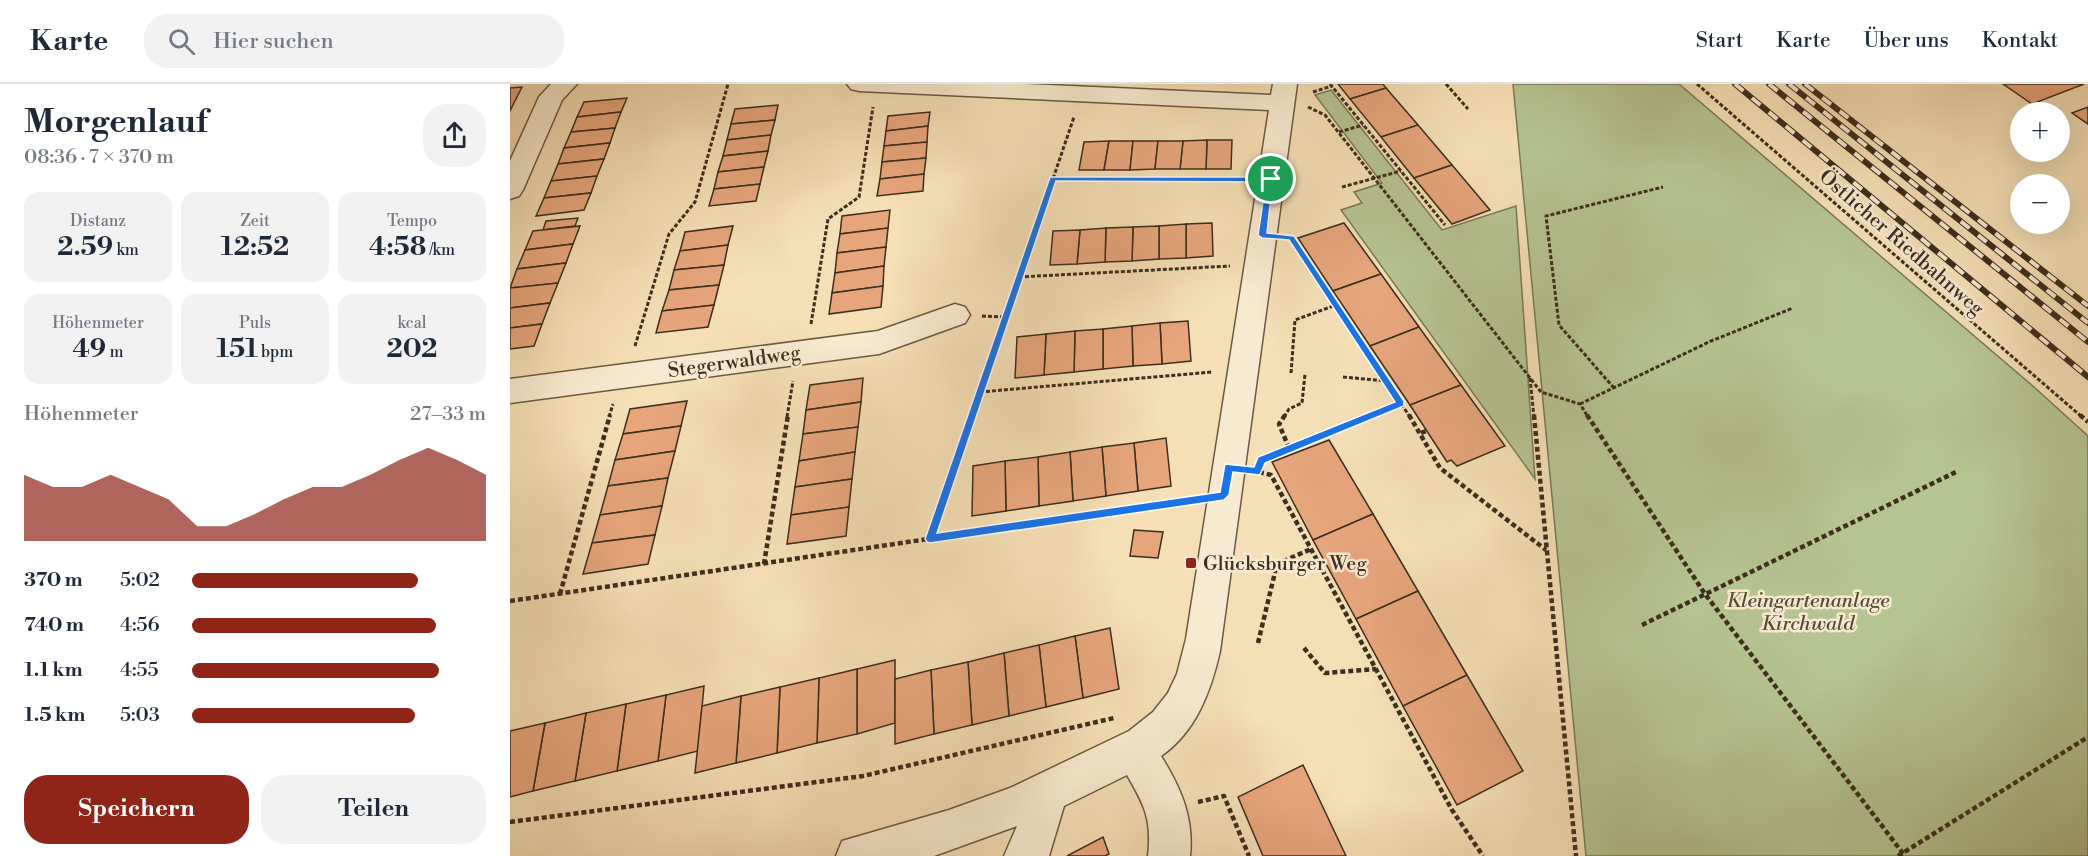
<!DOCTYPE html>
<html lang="de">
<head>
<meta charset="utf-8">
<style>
	body { margin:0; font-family:"Libre Bodoni",serif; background:#f2f2f3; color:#1f2937; height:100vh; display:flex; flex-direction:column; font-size:22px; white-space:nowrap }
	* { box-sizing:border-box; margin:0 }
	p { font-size:20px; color:#747a83 }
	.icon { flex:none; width:33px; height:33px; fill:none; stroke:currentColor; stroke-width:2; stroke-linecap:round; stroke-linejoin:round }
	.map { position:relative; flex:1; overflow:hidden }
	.side { display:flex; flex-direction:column; background:#fff; width:510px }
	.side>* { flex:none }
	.buttons { position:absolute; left:1500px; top:18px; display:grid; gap:12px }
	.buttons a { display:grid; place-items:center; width:60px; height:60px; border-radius:50%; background:#fff; box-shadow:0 6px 24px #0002; font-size:30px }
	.pin { position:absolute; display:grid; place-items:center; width:51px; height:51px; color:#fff; margin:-26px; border:3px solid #fff; border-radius:50%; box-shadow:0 2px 6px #0007 }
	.round { display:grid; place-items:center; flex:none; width:63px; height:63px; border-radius:24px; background:#f2f2f3 }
	.headline { display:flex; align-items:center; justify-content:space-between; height:102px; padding:0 24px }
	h1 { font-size:33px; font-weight:700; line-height:45px }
	.figures { display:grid; grid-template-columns:repeat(3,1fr); gap:9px; height:102px; padding:6px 24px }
	.figures div { display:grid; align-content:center; border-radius:15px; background:#f2f2f3; text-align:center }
	.figures b { font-size:26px; font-weight:700 }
	.figures small { font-size:16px; font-weight:400 }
	.figures p { font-size:16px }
	.chart { height:168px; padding:12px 24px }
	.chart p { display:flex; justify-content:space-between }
	.chart svg { width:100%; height:108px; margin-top:6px; fill:#8f2418; opacity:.7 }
	.cta { display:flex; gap:12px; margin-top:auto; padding:12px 24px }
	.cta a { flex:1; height:69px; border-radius:24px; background:#8f2418; color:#fff; font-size:24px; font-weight:700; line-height:69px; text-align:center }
	.cta a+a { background:#f2f2f3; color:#1f2937 }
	ul { padding:0 24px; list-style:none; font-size:20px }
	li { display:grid; grid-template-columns:96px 72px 1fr; align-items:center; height:45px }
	li i { height:15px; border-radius:8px; background:#8f2418 }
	header { display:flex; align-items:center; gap:36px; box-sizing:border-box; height:84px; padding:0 30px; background:#fff; border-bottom:2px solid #e0e1e3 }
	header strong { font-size:28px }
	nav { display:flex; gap:33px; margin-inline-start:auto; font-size:21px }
	.search { width:420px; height:54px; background:#f2f2f3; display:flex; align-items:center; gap:15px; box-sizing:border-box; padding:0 21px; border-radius:24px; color:#747a83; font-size:22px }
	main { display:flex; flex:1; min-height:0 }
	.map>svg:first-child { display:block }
</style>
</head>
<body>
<header>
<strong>Karte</strong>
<div class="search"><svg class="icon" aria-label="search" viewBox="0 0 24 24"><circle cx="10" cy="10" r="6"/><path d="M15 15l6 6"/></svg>Hier suchen</div>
<nav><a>Start</a><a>Karte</a><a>Über uns</a><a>Kontakt</a></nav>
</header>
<main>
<section class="side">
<div class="headline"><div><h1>Morgenlauf</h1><p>08:36 · 7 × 370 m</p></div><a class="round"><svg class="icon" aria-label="share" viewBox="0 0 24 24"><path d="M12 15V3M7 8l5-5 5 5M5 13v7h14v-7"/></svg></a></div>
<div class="figures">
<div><p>Distanz</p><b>2.59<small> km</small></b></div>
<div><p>Zeit</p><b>12:52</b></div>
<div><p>Tempo</p><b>4:58<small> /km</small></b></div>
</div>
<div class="figures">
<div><p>Höhenmeter</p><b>49<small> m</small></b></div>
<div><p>Puls</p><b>151<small> bpm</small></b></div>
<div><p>kcal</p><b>202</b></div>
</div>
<div class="chart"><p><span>Höhenmeter</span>27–33 m</p>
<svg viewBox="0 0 160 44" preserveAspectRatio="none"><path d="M0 44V17L10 22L20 22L30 17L40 22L50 27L60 38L70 38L80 33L90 27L100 22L110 22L120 17L130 11L140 6L150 11L160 17V44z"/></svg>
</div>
<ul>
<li><b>370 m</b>5:02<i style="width:77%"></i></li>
<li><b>740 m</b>4:56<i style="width:83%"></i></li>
<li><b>1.1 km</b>4:55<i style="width:84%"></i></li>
<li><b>1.5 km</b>5:03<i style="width:76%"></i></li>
</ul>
<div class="cta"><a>Speichern</a><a>Teilen</a></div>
</section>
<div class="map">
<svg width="1578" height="772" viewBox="0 0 1578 772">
	<rect width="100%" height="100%" fill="#f5dfb6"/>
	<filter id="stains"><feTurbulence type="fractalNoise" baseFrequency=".00333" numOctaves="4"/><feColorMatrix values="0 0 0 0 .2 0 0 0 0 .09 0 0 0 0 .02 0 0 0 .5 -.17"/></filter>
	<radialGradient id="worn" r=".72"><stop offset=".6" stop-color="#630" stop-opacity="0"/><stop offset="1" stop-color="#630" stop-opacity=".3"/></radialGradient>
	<!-- green -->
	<g fill="#b6c392" stroke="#7a7858" stroke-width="1.5">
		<polygon points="1003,0 1169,0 1524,303 1578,352 1578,772 1076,772"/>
		<polygon points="821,6 932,146 1006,122 1025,395 831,126 852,119 844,108 872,99 805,11"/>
	</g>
	<!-- building -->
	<g fill="#e7a57c" stroke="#3d2e1d" stroke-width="1.5">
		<polygon points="828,0 873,0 876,4 840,15"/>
		<polygon points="1493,0 1574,0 1522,20"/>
		<polygon points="12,3 0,27 0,4"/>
		<polygon points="876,4 908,41 871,53 840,15"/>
		<polygon points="117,14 111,28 67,33 74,18"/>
		<polygon points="268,21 265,36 221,40 225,25"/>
		<polygon points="1578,23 1578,40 1562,29"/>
		<polygon points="111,28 105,44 61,48 67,33"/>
		<polygon points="420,28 418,42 376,47 378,32"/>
		<polygon points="265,36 261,51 217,56 221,40"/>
		<polygon points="908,41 942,81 904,94 871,53"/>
		<polygon points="418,42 417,58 374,62 376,47"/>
		<polygon points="105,44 100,59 54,64 61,48"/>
		<polygon points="261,51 258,67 213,72 217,56"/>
		<polygon points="697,56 722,56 721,85 696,85"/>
		<polygon points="697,56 696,85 670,85 673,57"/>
		<polygon points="599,57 594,86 569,86 574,58"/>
		<polygon points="599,57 623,57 620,86 594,86"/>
		<polygon points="623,57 648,57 645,85 620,86"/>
		<polygon points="648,57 673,57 670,85 645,85"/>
		<polygon points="417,58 416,74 372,78 374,62"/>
		<polygon points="100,59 94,75 48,80 54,64"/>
		<polygon points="258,67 254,83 208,88 213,72"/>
		<polygon points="416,74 414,90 370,95 372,78"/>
		<polygon points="94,75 87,92 41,97 48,80"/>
		<polygon points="942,81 980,126 942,140 904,94"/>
		<polygon points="254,83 250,100 204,105 208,88"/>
		<polygon points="414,90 413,107 367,112 370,95"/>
		<polygon points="87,92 81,109 34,114 41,97"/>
		<polygon points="250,100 246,117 199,122 204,105"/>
		<polygon points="81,109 74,126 26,132 34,114"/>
		<polygon points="380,126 378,144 330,150 332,132"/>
		<polygon points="68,134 65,142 33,146 36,137"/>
		<polygon points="702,139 703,172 676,174 676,140"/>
		<polygon points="834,139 871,190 823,207 788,154"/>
		<polygon points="676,140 676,174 649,175 649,142"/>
		<polygon points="70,142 63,160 15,166 23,147"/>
		<polygon points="223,142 218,161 170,167 175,148"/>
		<polygon points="649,142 649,175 622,177 623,143"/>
		<polygon points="623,143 622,177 595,178 596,144"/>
		<polygon points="378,144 376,163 327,169 330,150"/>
		<polygon points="596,144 595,178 567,180 570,146"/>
		<polygon points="570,146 567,180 540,181 543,147"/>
		<polygon points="63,160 56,179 7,185 15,166"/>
		<polygon points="218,161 214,181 164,186 170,167"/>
		<polygon points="376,163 374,182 325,189 327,169"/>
		<polygon points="56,179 48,199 0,204 7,185"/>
		<polygon points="214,181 209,201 159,206 164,186"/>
		<polygon points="374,182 373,202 322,209 325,189"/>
		<polygon points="871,190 909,243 860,262 823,207"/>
		<polygon points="48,199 40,219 0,224 0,204"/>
		<polygon points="209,201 204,221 152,227 159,206"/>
		<polygon points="373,202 371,223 319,230 322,209"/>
		<polygon points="40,219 32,240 0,244 0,224"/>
		<polygon points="204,221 198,243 146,249 152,227"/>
		<polygon points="678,237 681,277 652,280 650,239"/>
		<polygon points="650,239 652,280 623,282 622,242"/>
		<polygon points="32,240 24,262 0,265 0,244"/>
		<polygon points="622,242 623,282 593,285 593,245"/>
		<polygon points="909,243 951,301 900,321 860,262"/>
		<polygon points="593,245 593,285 564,288 565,247"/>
		<polygon points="565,247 564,288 534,291 536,250"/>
		<polygon points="536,250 534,291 505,294 507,253"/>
		<polygon points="353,294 351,318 296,326 300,301"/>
		<polygon points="951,301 995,362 947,382 941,376 937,378 900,321"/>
		<polygon points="177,317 171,342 113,350 120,325"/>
		<polygon points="351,318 348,343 293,350 296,326"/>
		<polygon points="171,342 165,367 105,376 113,350"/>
		<polygon points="348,343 345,368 289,377 293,350"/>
		<polygon points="656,354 661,402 628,407 624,359"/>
		<polygon points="819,356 863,430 803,456 762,378"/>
		<polygon points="624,359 628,407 596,412 592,363"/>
		<polygon points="592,363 596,412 563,417 560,368"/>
		<polygon points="165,367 158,394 98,402 105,376"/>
		<polygon points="345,368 342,395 285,403 289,377"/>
		<polygon points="560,368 563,417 529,422 528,373"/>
		<polygon points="528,373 529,422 496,427 495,377"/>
		<polygon points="495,377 496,427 462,432 463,382"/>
		<polygon points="158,394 152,422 90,431 98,402"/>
		<polygon points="342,395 339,423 281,431 285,403"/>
		<polygon points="152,422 145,451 82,459 90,431"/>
		<polygon points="339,423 336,452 277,460 281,431"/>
		<polygon points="863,430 908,507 846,535 803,456"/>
		<polygon points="624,446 653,448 648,474 620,472"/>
		<polygon points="145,451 138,480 73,490 82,459"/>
		<polygon points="908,507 957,591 893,622 846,535"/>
		<polygon points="600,544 609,605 573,614 565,552"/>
		<polygon points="565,552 573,614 536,623 529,561"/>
		<polygon points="529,561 536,623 499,632 494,569"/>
		<polygon points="494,569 499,632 462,641 458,578"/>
		<polygon points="385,576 385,639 347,650 347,585"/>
		<polygon points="458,578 462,641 424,650 421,586"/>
		<polygon points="347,585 347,650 307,659 309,594"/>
		<polygon points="421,586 424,650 385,660 385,595"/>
		<polygon points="957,591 1013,687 947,721 893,622"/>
		<polygon points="309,594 307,659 267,669 270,603"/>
		<polygon points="194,602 188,667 148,677 156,611"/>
		<polygon points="270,603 267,669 226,679 231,612"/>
		<polygon points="156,611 148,677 107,687 116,620"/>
		<polygon points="231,612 226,679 185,689 192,622"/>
		<polygon points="116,620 107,687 65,697 76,629"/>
		<polygon points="76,629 65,697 23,707 35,639"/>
		<polygon points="35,639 23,707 0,713 0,647"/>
		<polygon points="793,681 836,772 753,772 728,713"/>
		<polygon points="593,753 599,770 595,772 557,772"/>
	</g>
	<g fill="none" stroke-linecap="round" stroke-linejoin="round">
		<!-- minor casing -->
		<g stroke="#6b5a43" stroke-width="3">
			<g id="minor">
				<polygon points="41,0 67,0 52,16 13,106 9,112 0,115 0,77 29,13"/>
				<path d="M337,0h179l245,11 2,-11h24l-77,567c-9,40 -24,81 -59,105 20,32 33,62 29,100h-42c4,-36 -3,-50 -21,-81l-63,31 -15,50h-45l13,-30 -83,30h-98l6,-15 107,-31 61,-22 119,-57 24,-19 15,-19 9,-19 9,-35 83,-529 -410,-19 -8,-2z"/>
				<polygon points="445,220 455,223 460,231 455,239 369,270 0,319 0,295 368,247"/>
			</g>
		</g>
		<!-- path-far1 -->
		<g stroke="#3d2e1d" stroke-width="3" stroke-dasharray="4 2" stroke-linecap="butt">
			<polyline points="820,0 935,141"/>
			<polyline points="936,0 958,25"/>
			<polyline points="1187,0 1572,333"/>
			<polyline points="803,8 822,2"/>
			<polyline points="798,23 815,31 1031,308 1070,320 1078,333"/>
			<polyline points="829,48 853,41"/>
			<polyline points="543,95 733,95"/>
			<polyline points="832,103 891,87"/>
			<polyline points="782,155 900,333"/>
			<polyline points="509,193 720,182"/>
			<polyline points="472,232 495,233"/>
			<polyline points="301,240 318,135 349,113 363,23"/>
			<polyline points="125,262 159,150 185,118 218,0"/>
			<polyline points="781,289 785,236 826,221"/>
			<polyline points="833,293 876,297"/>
			<polyline points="1020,294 1024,333"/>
			<polyline points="1104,304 1049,241 1036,132 1153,103"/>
			<polyline points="470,308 702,288"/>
			<polyline points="1070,320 1201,257 1283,224"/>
			<polyline points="99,333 103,320"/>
			<polyline points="277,333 283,297"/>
			<polyline points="462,333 564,33"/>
			<polyline points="774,333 779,325 792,319 795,290"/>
			<polyline points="859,333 891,320"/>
		</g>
		<!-- path -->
		<g stroke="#3d2e1d" stroke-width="4.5" stroke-dasharray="5 3" stroke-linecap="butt">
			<polyline points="775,331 769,340 779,364"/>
			<polyline points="899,331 930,384 1036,466"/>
			<polyline points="1024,331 1066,772"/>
			<polyline points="1077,331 1195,510 1395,772"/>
			<polyline points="1570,331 1578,338"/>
			<polyline points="911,349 916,347"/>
			<polyline points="753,376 863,331"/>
			<polyline points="749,388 761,391 942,726 973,772"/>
			<polyline points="420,455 462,331"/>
			<polyline points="254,480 278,331"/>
			<polyline points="50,510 100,331"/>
			<polyline points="0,517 681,416"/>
			<polyline points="1132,541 1448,387"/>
			<polyline points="748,559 767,480 801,465"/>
			<polyline points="794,564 815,589 866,585"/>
			<polyline points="688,718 714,712 739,772"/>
			<polyline points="0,738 353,692 604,634"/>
			<polyline points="1388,772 1578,653"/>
		</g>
		<!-- minor -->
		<use href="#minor" fill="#f8ead0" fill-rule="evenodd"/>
		<!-- rail casing -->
		<g stroke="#3d2e1d" stroke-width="6">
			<g id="rail">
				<polyline points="1225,0 1578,293"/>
				<polyline points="1259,0 1578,258"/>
				<polyline points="1279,0 1578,239"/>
				<polyline points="1295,0 1578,222"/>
			</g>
		</g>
		<!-- rail -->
		<use href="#rail" stroke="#f8ead0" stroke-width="4" stroke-dasharray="11" stroke-linecap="butt"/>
	</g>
	<!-- route -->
	<path fill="#1a73e8" stroke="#fff" stroke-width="1.5" fill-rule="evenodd" d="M540,93h223l-6,56 27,3 110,165v5l-139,57 -5,12 -27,-3 -4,23 -5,5 -294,43 -3,-1 -2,-3zM546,97l210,1 -8,53 4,3 27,2 106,162 -137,55 -4,10 -29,-3 -5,28 -283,41z"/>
	<!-- markers -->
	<rect fill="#8f2418" stroke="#f8ead0" stroke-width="2" x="675" y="473" width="12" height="12" rx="3"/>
	<g text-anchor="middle" stroke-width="5" stroke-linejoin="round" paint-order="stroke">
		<!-- street labels -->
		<g font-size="20" fill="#3d2e1d" stroke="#f8ead0">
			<text transform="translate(1392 158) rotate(41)" y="7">Östlicher Riedbahnweg</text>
			<text transform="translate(224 277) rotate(-8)" y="7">Stegerwaldweg</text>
		</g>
		<!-- poi labels -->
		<g font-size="20" fill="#3d2e1d" stroke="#f8ead0" text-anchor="start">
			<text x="693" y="486">Glücksburger Weg</text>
		</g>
		<!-- park labels -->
		<g font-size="20" font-style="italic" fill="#554c34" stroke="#f8ead0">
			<text x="1298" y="523">Kleingartenanlage<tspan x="1298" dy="23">Kirchwald</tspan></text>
		</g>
	</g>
	<rect width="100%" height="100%" filter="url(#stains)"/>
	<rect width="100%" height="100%" fill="url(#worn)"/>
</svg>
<div class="buttons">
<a>+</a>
<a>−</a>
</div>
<div class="pin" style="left:761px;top:95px;background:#1e9e55"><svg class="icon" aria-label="arrive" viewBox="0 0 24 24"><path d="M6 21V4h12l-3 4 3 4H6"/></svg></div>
</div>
</main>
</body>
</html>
